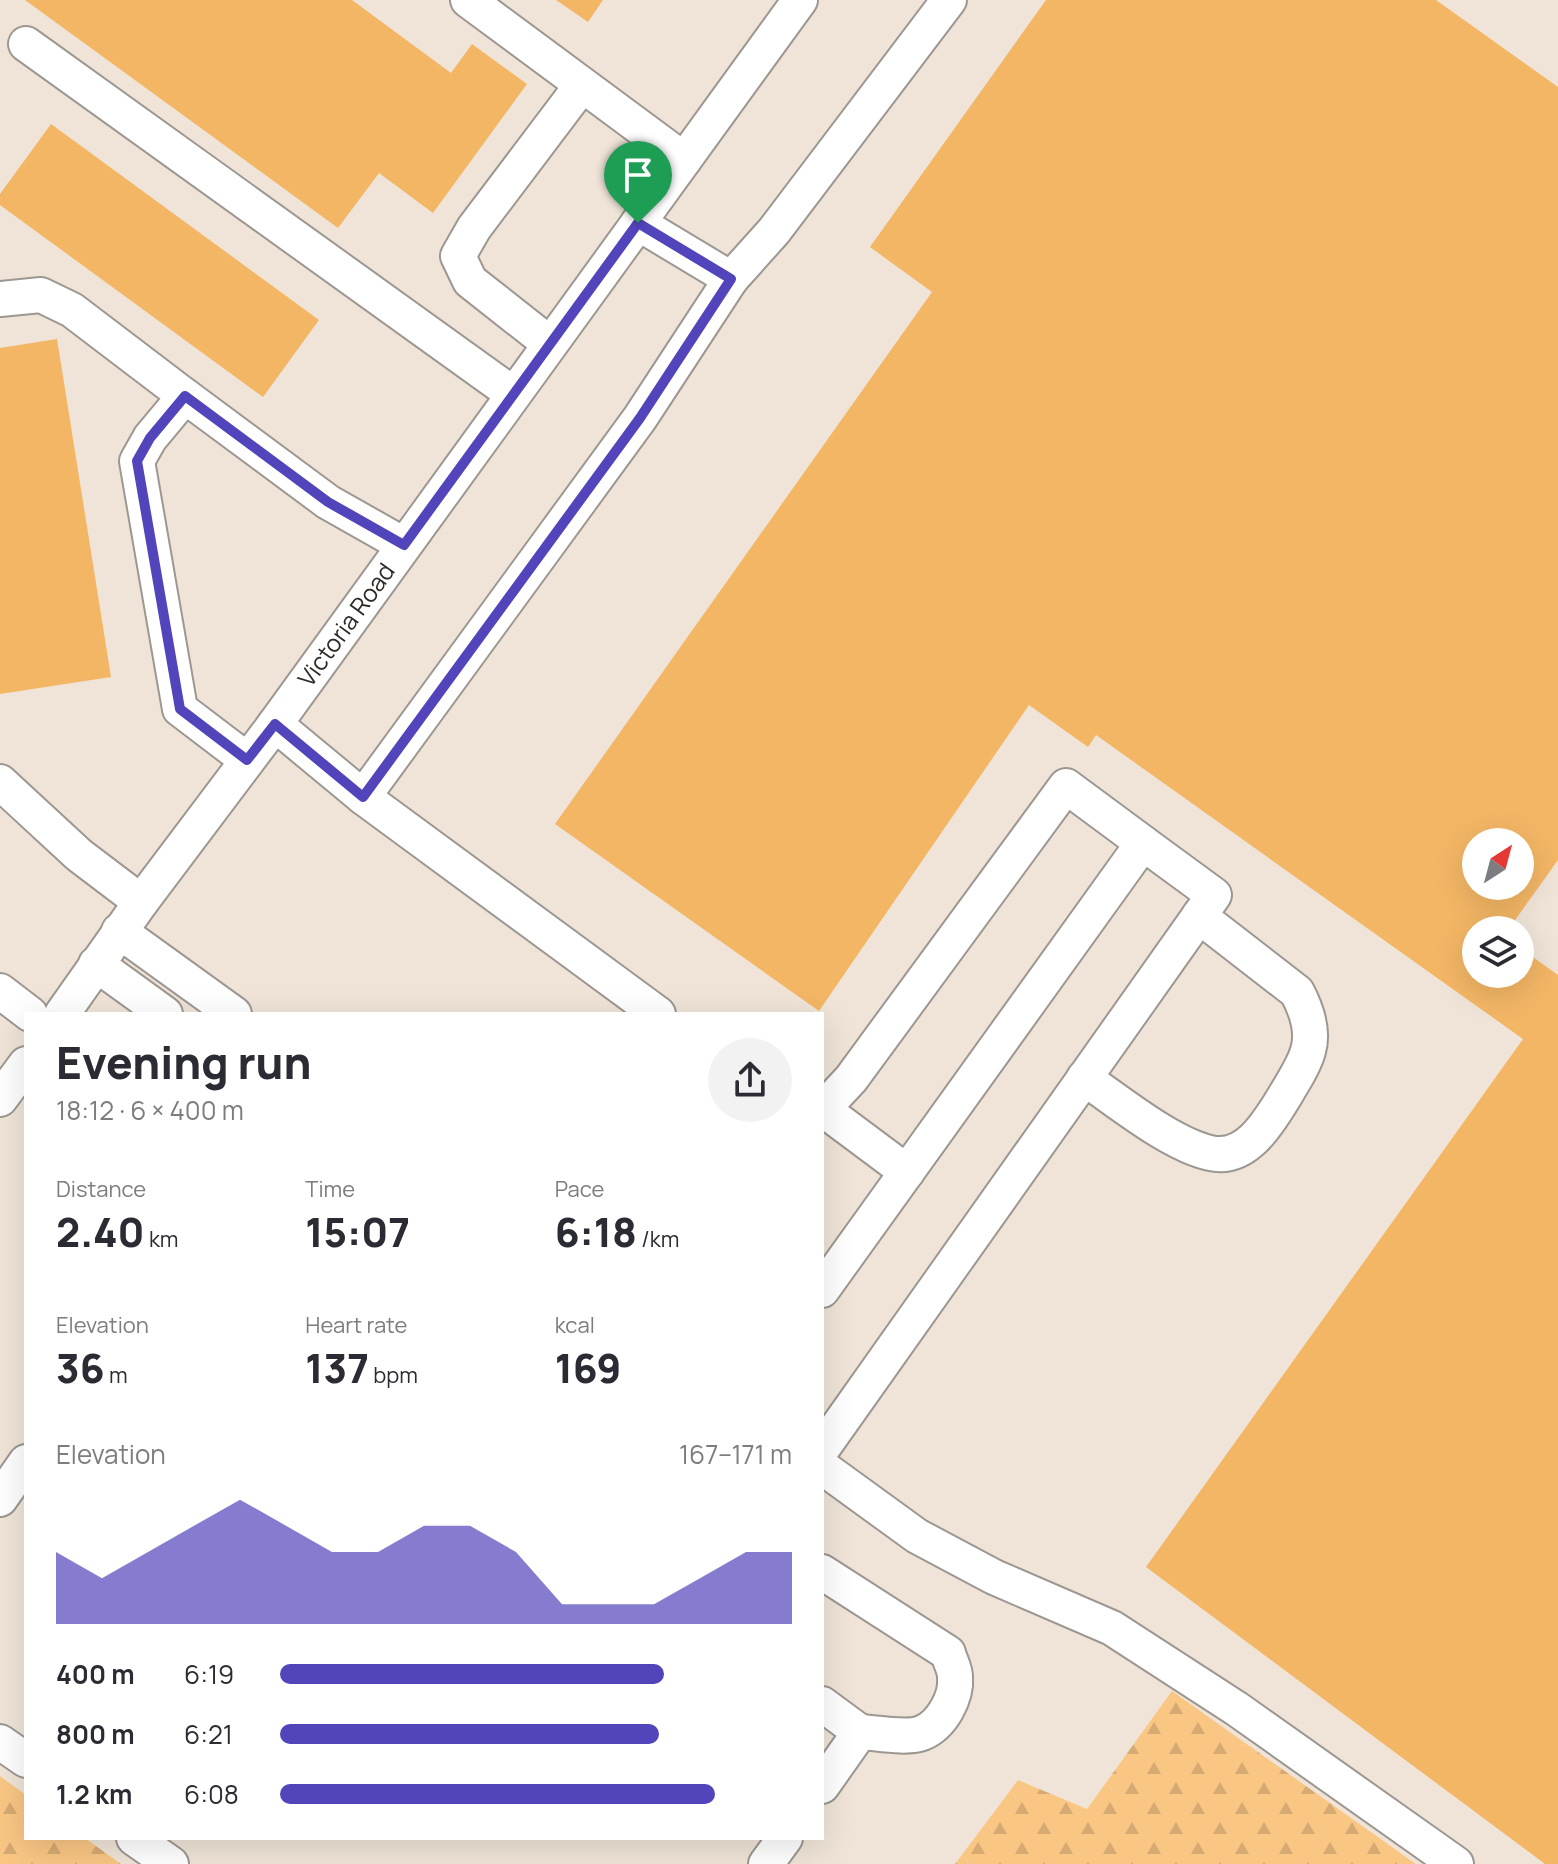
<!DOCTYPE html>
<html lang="en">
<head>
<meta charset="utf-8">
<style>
	body { margin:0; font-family:Manrope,sans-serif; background:#f2f2f3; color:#2b2b33; height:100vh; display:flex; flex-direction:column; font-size:30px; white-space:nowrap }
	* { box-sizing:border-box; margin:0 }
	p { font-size:26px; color:#7c7c81 }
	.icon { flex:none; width:44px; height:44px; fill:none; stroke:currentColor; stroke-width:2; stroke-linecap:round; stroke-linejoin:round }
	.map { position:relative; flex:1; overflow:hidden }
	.drawer { position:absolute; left:24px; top:1012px; width:800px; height:828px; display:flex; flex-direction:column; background:#fff; border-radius:0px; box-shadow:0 8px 32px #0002 }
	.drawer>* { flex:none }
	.needle { width:52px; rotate:36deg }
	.buttons { position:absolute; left:1462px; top:828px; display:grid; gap:16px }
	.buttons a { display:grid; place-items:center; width:72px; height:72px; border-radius:50%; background:#fff; box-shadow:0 8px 32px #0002; font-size:40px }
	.pin { position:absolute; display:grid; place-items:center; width:68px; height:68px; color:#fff; margin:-82px -34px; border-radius:50% 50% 50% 0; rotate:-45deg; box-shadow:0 0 8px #0007 }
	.pin .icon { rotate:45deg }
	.round { display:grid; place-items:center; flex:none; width:84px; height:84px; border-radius:42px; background:#f2f2f3 }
	.headline { display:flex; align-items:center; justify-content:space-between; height:136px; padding:0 32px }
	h1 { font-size:44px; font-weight:800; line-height:60px }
	.figures { display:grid; grid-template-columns:repeat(3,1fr); gap:12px; height:136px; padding:8px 32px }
	.figures div { display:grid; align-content:center }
	.figures b { font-size:40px; font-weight:800 }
	.figures small { font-size:22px; font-weight:400 }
	.figures p { font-size:22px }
	.chart { height:224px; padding:16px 32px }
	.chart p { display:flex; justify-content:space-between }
	.chart svg { width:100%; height:144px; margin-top:8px; fill:#5244bb; opacity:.7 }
	ul { padding:0 32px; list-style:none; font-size:26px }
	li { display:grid; grid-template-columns:128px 96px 1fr; align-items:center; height:60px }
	li i { height:20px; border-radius:10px; background:#5244bb }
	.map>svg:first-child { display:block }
</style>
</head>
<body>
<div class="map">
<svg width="1558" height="1864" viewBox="0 0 1558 1864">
	<defs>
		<pattern id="forest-firs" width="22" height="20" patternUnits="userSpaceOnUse" patternTransform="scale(2)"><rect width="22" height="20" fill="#f9c684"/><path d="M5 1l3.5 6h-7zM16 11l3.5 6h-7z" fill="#d6aa72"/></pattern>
	</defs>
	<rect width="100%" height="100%" fill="#f7f2eb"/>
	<!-- built -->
	<path fill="#efe4d7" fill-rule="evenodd" d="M0,0h1558v1864h-142l-244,-172 -85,117 -69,-29 -63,84h-834l-36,-26h737v-824h-796v781l-26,-19zM1476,842h44v44h-44zM1476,930h44v44h-44z"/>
	<!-- forest -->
	<g fill="url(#forest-firs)">
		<polygon points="1172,1691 1416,1864 955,1864 1018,1780 1087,1809"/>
		<polygon points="0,1776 26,1795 26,1838 85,1838 121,1864 0,1864"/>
	</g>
	<!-- building -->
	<g fill="#f3b665" fill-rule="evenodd">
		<polygon points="25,0 352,0 451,73 472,44 527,84 433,213 379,173 338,228"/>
		<polygon points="556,0 603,0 588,22"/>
		<path d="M1046,0h390l122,87v773l-50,70h-32v44h44v-26l38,27v889h-13l-399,-297 377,-528 -427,-304 -8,12 -59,-42 -210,306 -264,-187 377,-532 -62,-45zM1476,842h44v44h-44z"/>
		<polygon points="51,124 319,320 263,397 0,205 0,194"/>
		<polygon points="57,339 111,677 0,694 0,348"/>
	</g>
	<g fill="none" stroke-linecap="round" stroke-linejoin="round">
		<!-- minor casing -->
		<g stroke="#9c9791" stroke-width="38">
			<g id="minor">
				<polyline points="468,0 684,160"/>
				<polyline points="26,44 513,394"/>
				<polyline points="731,279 774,231 949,0"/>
				<polyline points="0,299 41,295 72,310 185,396"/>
				<polyline points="550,344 470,281 458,256 474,228 582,85"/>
				<polyline points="275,724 363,797 640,418 731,279 638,223"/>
				<polyline points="247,760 180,709 137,461 150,438 185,396 328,502 404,545"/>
				<polyline points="0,782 79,855 141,902"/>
				<polyline points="363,797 658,1014"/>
				<polyline points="119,931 234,1014"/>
				<polyline points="96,964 165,1014"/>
				<polyline points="0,991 30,1014"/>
				<path id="s1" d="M62,1014l79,-112 134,-178 525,-724"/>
				<path d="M1084,1078c34,23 86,66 126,75 37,9 60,-33 76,-59 8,-14 18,-28 22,-43 6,-20 -2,-42 -11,-59l-98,-76"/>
				<polyline points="0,1099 26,1064"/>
				<polyline points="822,1110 851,1079 1066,786 1143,843 822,1290"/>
				<polyline points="824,1110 907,1172"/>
				<polyline points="822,1449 1214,895 1143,843"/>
				<polyline points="822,1467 917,1536 994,1577 1112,1628 1237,1709 1456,1864"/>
				<polyline points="0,1499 26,1462"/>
				<path d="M822,1572l126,81c2,8 7,16 7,24 2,20 -13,48 -33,56 -15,6 -45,0 -62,-1"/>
				<polyline points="822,1704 860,1732 822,1786"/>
				<polyline points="0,1742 26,1760"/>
				<polyline points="134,1838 171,1864"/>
				<polyline points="766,1864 785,1838"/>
			</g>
		</g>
		<!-- minor -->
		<use href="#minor" stroke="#fff" stroke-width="34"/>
	</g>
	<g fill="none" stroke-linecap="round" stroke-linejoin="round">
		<!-- route casing -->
		<g stroke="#fff" stroke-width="16">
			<polygon id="route" points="638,223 731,279 640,418 363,797 275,724 247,760 180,709 137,461 150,438 185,396 328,502 404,545"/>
		</g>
		<!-- route -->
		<use href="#route" stroke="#5244bb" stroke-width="10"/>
	</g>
	<g text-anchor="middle" stroke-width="6" stroke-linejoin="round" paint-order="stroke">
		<!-- street labels -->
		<g font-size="24" fill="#2c2a27" stroke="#fff">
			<text dy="8" stroke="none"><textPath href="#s1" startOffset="482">Victoria Road</textPath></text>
		</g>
	</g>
</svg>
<div class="buttons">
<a><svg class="needle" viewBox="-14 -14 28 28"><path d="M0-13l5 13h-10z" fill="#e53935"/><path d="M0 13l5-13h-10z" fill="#7c7c81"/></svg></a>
<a><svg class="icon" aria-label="layers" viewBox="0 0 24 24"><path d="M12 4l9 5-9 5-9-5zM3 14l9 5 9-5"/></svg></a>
</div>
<div class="pin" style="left:638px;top:223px;background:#1e9e55"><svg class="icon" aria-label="arrive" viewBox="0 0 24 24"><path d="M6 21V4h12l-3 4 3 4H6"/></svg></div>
<section class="drawer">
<div class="headline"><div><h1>Evening run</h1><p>18:12 · 6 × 400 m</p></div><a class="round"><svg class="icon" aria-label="share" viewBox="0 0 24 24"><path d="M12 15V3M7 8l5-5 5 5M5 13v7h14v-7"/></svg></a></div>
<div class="figures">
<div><p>Distance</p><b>2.40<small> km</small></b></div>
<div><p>Time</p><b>15:07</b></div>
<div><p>Pace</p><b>6:18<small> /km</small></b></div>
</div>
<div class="figures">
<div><p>Elevation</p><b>36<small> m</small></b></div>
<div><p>Heart rate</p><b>137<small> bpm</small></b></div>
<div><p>kcal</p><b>169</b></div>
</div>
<div class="chart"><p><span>Elevation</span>167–171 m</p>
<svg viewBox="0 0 160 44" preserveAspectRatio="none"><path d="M0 44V22L10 30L20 22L30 14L40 6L50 14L60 22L70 22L80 14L90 14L100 22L110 38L120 38L130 38L140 30L150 22L160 22V44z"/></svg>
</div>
<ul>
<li><b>400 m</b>6:19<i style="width:75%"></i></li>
<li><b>800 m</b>6:21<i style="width:74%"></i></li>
<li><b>1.2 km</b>6:08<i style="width:85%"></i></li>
</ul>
</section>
</div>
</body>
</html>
